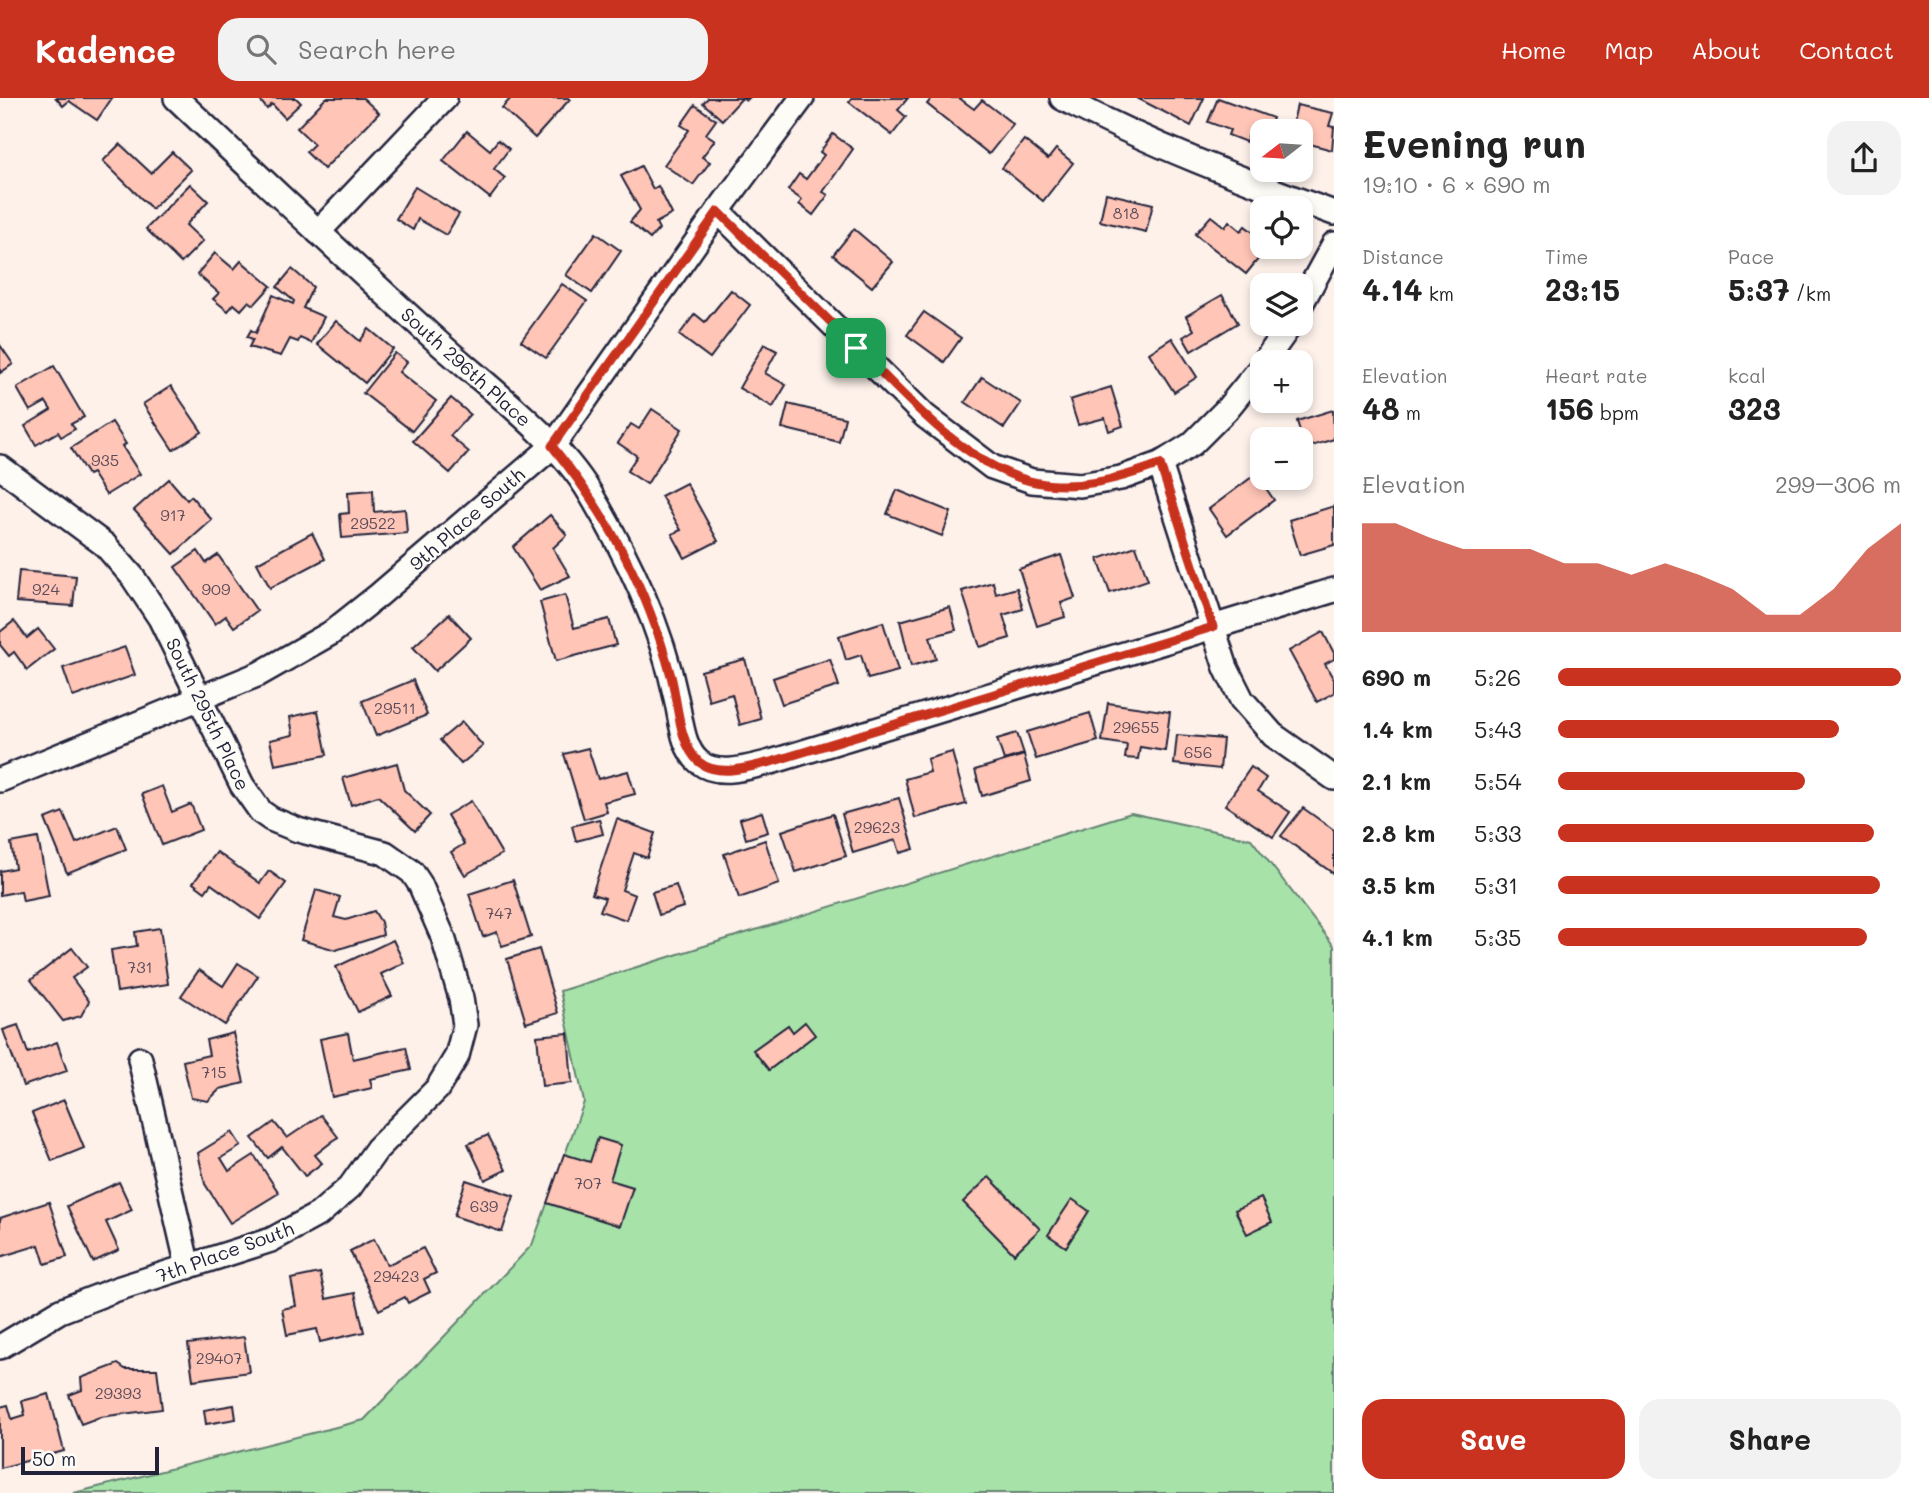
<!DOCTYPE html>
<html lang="en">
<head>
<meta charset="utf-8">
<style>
	body { margin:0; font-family:Mali,sans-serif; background:#f2f2f2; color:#222; height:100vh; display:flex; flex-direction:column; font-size:26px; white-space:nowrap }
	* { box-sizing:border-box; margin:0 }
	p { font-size:23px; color:#767676 }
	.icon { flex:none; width:38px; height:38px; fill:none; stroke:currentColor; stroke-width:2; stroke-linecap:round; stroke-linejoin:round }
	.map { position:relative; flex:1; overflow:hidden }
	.panel { display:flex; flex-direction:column; background:#fff; width:595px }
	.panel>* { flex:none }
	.needle { width:46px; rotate:253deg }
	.fabs { position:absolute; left:1250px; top:21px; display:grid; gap:14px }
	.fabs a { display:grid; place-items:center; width:63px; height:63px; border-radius:14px; background:#fff; box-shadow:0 4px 10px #0003; font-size:35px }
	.scale { position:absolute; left:21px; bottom:18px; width:138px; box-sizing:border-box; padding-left:7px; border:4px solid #22223b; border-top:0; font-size:19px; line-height:24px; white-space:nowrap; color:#22223b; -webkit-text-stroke:5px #fdfcf7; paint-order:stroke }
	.pin { position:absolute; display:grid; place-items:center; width:60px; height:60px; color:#fff; margin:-30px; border-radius:14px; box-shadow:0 4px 10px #0006 }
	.round { display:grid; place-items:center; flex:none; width:74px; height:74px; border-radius:21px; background:#f2f2f2 }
	.overview { display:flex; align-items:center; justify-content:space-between; height:119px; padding:0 28px }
	h1 { font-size:38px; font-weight:800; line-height:52px }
	.stats { display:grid; grid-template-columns:repeat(3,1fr); gap:10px; height:119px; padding:7px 28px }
	.stats div { display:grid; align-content:center }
	.stats b { font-size:30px; font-weight:800 }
	.stats small { font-size:19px; font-weight:400 }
	.stats p { font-size:19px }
	.chart { height:196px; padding:14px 28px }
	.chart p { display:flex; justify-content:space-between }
	.chart svg { width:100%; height:126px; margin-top:7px; fill:#c8321e; opacity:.7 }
	.action { display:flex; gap:14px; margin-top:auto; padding:14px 28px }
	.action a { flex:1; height:80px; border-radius:21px; background:#c8321e; color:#fff; font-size:28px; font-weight:800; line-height:80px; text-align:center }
	.action a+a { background:#f2f2f2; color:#222 }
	ul { padding:0 28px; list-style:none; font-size:23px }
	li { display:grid; grid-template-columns:112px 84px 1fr; align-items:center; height:52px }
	li i { height:18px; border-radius:9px; background:#c8321e }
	header { display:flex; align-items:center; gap:42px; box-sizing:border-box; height:98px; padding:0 35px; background:#c8321e; color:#fff }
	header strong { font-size:33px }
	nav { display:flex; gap:38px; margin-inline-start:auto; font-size:24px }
	.search { width:490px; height:63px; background:#f2f2f2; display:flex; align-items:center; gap:18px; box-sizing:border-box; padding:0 24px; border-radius:21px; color:#767676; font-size:26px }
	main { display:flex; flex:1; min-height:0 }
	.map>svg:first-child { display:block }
</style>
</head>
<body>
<header>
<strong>Kadence</strong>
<div class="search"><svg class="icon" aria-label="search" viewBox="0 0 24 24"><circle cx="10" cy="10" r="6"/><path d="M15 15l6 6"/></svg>Search here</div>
<nav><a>Home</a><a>Map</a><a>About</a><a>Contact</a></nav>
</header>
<main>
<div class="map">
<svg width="1334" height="1395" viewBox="0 0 1334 1395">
	<rect width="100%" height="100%" fill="#fdf1ea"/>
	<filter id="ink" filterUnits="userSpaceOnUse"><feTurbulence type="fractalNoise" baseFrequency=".0143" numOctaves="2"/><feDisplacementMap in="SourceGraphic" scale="14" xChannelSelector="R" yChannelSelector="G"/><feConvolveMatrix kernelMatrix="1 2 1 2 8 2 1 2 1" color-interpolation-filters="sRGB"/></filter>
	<g filter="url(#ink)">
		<!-- green -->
		<polygon fill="#a7e3a9" stroke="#648272" stroke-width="2" points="1131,715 1251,741 1334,848 1334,1395 74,1395 364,1322 532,1147 584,1004 560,893"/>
		<!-- building -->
		<g fill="#ffc5b6" stroke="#22223b" stroke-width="2">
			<polygon points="56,0 112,0 97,22 69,3 63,8"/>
			<polygon points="258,0 296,0 301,5 285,20 272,6 267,11"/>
			<polygon points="326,0 363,0 379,15 324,71 306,54 314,46 297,30"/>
			<polygon points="511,0 569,0 570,1 535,40 502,10"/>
			<polygon points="708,0 749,0 746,3 742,0 722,22 703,5"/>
			<polygon points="852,0 908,0 898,12 906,19 892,37 849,4"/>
			<polygon points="932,0 959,0 974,11 982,2 1013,26 989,56 927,6"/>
			<polygon points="1137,0 1204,0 1191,28"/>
			<polygon points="1218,0 1273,20 1268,33 1262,33 1262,45 1248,39 1246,44 1228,37 1230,32 1208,24"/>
			<polygon points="695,7 716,22 706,36 715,42 702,59 710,64 693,87 664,67 689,32 681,27"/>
			<polygon points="1297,7 1333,15 1329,28 1334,29 1332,52 1310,46 1306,61 1300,60 1300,33 1291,33"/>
			<polygon points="467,33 490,52 498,42 509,51 494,71 505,80 490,100 443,63"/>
			<polygon points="833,36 853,51 823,94 828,97 813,117 799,106 802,102 788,92 799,76 806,81 824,57 820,54"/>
			<polygon points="1024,42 1048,61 1056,51 1073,65 1043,103 1002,70"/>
			<polygon points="120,46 151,75 172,54 191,72 152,111 103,63"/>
			<polygon points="641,68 653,91 658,88 672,116 656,125 659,131 650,141 630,124 640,112 621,78"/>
			<polygon points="190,86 208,103 186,127 203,143 181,165 146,131"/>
			<polygon points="415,89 459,116 446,137 418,121 413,132 396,121"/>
			<polygon points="1106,95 1153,106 1146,134 1100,123"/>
			<polygon points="1211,118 1225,129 1229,123 1241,133 1245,128 1262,141 1262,149 1268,149 1246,176 1195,136"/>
			<polygon points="854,131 893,164 872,189 833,157"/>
			<polygon points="596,135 621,153 592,195 566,177"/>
			<polygon points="215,155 234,171 241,163 271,188 254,207 249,203 241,212 234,206 228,213 213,201 219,195 197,176"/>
			<polygon points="292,171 313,189 303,210 324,219 311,245 300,240 298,244 290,241 281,258 249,249 253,241 247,239 251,232 256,235 273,197 293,206 294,203 277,189"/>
			<polygon points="562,186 587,203 546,260 521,243"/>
			<polygon points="731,192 750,207 710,260 679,237 695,216 705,224"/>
			<polygon points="1222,197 1238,225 1191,253 1183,239 1194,232 1186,218"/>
			<polygon points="924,214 961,240 944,264 907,237"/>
			<polygon points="336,223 360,243 369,231 393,251 365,285 317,246"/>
			<polygon points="1172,240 1197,279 1174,294 1149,255"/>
			<polygon points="764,246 777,253 765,275 786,287 773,309 739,290"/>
			<polygon points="0,247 13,266 0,275"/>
			<polygon points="395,255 407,264 399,274 436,303 412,333 363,295"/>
			<polygon points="54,268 84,319 71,326 75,331 61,339 58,334 36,347 25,328 51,312 46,304 30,313 17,290"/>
			<polygon points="982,279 1021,305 1004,330 965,304"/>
			<polygon points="171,288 202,334 173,352 143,306"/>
			<polygon points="1111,289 1123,328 1109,333 1105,320 1078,327 1070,302"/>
			<polygon points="451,300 470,316 450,338 469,354 450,375 413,343"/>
			<polygon points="788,306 845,320 839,344 782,330"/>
			<polygon points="652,311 682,331 647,386 627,373 637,358 618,345 631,326 639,331"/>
			<polygon points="1333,312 1334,341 1305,350 1297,323"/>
			<polygon points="112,324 126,346 122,348 140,376 106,397 92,375 88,377 71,350"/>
			<polygon points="1256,376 1274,402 1227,437 1209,411"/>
			<polygon points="169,381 187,402 191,398 212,422 174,456 134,412"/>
			<polygon points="686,385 718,443 685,460 672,436 681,432 661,398"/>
			<polygon points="373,392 374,414 405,411 407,435 342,440 340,416 349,415 348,394"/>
			<polygon points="897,392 951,414 942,438 887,416"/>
			<polygon points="1334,408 1334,447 1300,457 1289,422"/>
			<polygon points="550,417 567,437 553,450 570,478 540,492 513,449"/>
			<polygon points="312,435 325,461 270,490 257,465"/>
			<polygon points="1136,448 1148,482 1110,495 1098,461"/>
			<polygon points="198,453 206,465 218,457 257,513 234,529 226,518 215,526 175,469"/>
			<polygon points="1061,457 1075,500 1061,505 1065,519 1037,528 1019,471"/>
			<polygon points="19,473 76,478 73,508 16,504"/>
			<polygon points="993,484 996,496 1017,490 1023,511 1003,517 1010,540 980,549 962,493"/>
			<polygon points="565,497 574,530 609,521 616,547 556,563 540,504"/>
			<polygon points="950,509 956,532 930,539 936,561 911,568 900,523"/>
			<polygon points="449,516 471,540 435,573 413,549"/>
			<polygon points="14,523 27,540 38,531 54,551 27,572 14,554 9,558 0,547 0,534"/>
			<polygon points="883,524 898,573 868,581 861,557 846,562 839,538"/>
			<polygon points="1323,534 1334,555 1334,561 1325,566 1334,582 1334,595 1317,604 1289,553"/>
			<polygon points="125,549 135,577 73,599 63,570"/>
			<polygon points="745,561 761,621 740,627 732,596 709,603 701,573"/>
			<polygon points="830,561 839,588 782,606 773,580"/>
			<polygon points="413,582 427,617 376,638 362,603"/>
			<polygon points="1108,605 1170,614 1165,653 1140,649 1138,661 1125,660 1127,647 1102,643"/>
			<polygon points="318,613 327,657 275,667 270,642 293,637 290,619"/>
			<polygon points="1090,615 1098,643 1036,661 1027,634"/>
			<polygon points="462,624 483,648 461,666 440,642"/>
			<polygon points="1017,635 1024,656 1004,662 997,641"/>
			<polygon points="1177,637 1223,641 1220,671 1174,666"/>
			<polygon points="588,650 598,681 628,673 635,696 604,704 607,714 584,721 564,656"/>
			<polygon points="952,654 966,706 915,720 905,681 930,674 927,661"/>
			<polygon points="1024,657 1031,683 982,698 975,672"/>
			<polygon points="397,665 404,692 430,717 415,733 378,698 351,707 343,680"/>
			<polygon points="1251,669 1266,680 1258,693 1290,714 1273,739 1225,707"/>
			<polygon points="162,688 172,714 191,706 201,732 162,747 142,696"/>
			<polygon points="899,700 914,751 900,755 896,742 853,755 842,716"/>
			<polygon points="471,703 502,756 465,777 451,754 464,746 447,717"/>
			<polygon points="1303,710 1334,732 1334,776 1281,738"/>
			<polygon points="63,714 76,745 117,728 126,751 67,775 45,721"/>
			<polygon points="762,714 768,734 746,741 740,721"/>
			<polygon points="833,716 846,758 796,774 782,733"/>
			<polygon points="599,721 603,736 576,743 572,728"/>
			<polygon points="617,721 655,735 647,760 634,755 622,792 635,797 626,822 600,813 605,800 592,796"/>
			<polygon points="38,740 49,798 23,803 21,793 0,797 0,773 15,770 11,745"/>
			<polygon points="765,742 779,786 739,800 724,756"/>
			<polygon points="217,754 260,785 269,773 286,785 260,821 211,786 205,794 193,785"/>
			<polygon points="513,782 531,839 502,848 497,834 483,839 469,796"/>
			<polygon points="676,787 683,809 659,817 652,794"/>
			<polygon points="316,792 340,799 334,819 346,822 374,813 381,824 383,837 336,852 301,842"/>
			<polygon points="160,830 168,886 117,894 111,852 137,848 135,834"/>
			<polygon points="393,842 404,865 381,876 392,898 358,914 336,869"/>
			<polygon points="72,850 87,869 72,880 89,903 81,918 63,923 31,882"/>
			<polygon points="539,851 558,915 526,925 507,861"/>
			<polygon points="238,865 258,878 225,927 181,898 199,872 223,888"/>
			<polygon points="805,924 815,937 769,972 753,952 788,927 793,934"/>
			<polygon points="18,927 28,955 57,944 67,973 23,988 3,932"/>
			<polygon points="233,935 244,985 220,991 208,1003 191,1000 183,963 209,957 206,942"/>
			<polygon points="348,935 353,961 406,949 411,972 370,981 372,990 332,999 320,941"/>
			<polygon points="568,935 572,985 542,988 537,938"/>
			<polygon points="64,1002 84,1050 52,1063 32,1015"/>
			<polygon points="321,1017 338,1039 315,1057 322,1065 305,1078 282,1049 268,1060 252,1040 274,1024 287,1040"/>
			<polygon points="232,1034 241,1048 221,1060 229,1073 254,1057 279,1095 230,1125 205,1086 198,1055"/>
			<polygon points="488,1037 506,1072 485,1082 468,1046"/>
			<polygon points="598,1040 621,1047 610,1082 633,1089 620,1128 547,1105 564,1056 590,1064"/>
			<polygon points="989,1079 1040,1131 1014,1156 963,1104"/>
			<polygon points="466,1082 514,1098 502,1134 454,1118"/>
			<polygon points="119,1084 132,1112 106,1124 119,1152 93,1164 67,1108"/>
			<polygon points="1261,1100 1272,1124 1247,1136 1235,1112"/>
			<polygon points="1072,1101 1089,1113 1066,1149 1048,1137"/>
			<polygon points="49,1104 67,1159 45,1166 39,1147 0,1159 0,1120"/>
			<polygon points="374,1141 387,1167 423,1150 436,1175 424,1181 430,1194 408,1205 405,1199 379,1212 350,1153"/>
			<polygon points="320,1175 326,1201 355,1195 364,1234 320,1244 317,1231 287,1237 282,1211 296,1208 291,1181"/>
			<polygon points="244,1239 249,1274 193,1282 188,1246"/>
			<polygon points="118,1266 125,1271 157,1271 162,1311 100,1319 81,1326 69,1297 82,1292 81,1280"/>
			<polygon points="49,1296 64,1353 0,1370 0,1309 8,1307 12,1321 25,1317 22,1303"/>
			<polygon points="234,1307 236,1321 206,1326 204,1312"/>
		</g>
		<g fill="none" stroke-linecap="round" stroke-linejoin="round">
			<!-- street casing -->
			<g stroke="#22223b" stroke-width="28">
				<g id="street">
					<path d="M176,0c87,83 175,165 264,246 48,43 117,94 150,149 38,64 71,132 86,205 5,20 6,50 23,64 19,16 51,5 72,0l563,-172"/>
					<path d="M1062,0c88,47 179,81 272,115"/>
					<polyline points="718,113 925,318 992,369 1032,383 1080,387 1121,380 1160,366 1192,346 1227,311 1262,268"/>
					<polyline points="318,134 445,0"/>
					<polyline points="1300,208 1334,146"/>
					<polyline points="1264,264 1291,226"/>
					<polyline points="1160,366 1226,570 1242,602 1273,637 1334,680"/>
					<polyline points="0,369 105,447 132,478 160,520 242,687 261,714 271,721 298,732 385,755 412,774 420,786 443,839 461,900 465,927 457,958 437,991 377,1051 350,1089 319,1116 271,1142 117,1191 60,1213 0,1249"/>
					<polyline points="0,682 259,576 331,535 379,497 553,348 718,113 802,0"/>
					<polyline points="140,961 188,1169"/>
				</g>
			</g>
			<!-- street -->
			<use href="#street" stroke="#fdfcf7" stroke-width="23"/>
		</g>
	</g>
	<g fill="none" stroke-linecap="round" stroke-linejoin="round" filter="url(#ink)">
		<!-- route casing -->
		<g stroke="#fff" stroke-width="14">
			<path id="route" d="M718,113c44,44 89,88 133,131 50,49 110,121 179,139 44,11 89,-2 130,-17l53,163 -442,135c-21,5 -53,16 -72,0 -21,-19 -21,-61 -28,-86 -24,-88 -62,-160 -119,-230z"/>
		</g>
		<!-- route -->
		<use href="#route" stroke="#c8321e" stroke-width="9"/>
	</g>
	<g text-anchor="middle" stroke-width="5" stroke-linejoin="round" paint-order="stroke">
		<!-- number labels -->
		<g font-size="16" fill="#594b5a">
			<text x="1126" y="121">818</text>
			<text x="105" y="368">935</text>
			<text x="173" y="423">917</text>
			<text x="373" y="431">29522</text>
			<text x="46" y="497">924</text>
			<text x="216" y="497">909</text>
			<text x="395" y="616">29511</text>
			<text x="1136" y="635">29655</text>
			<text x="1198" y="660">656</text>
			<text x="877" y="735">29623</text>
			<text x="499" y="821">747</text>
			<text x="140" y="875">731</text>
			<text x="214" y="980">715</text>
			<text x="588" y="1091">707</text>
			<text x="484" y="1114">639</text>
			<text x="396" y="1184">29423</text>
			<text x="219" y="1266">29407</text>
			<text x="118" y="1301">29393</text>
		</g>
		<!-- street labels -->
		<g font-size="19" fill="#22223b" stroke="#fdfcf7">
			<text transform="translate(466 269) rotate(42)" y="7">South 296th Place</text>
			<text transform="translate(467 421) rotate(-41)" y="7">9th Place South</text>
			<text transform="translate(208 616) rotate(64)" y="7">South 295th Place</text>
			<text transform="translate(225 1154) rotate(-20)" y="7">7th Place South</text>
		</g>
	</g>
</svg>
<div class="fabs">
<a><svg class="needle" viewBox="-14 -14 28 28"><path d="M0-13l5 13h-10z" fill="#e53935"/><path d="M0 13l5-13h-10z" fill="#767676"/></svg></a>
<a><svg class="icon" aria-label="locate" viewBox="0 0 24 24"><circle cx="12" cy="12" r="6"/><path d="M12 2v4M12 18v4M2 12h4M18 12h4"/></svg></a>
<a><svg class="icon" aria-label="layers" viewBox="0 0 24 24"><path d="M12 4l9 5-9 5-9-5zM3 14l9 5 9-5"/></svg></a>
<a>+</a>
<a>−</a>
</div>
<div class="scale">50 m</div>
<div class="pin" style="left:856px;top:250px;background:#1e9e55"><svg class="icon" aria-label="arrive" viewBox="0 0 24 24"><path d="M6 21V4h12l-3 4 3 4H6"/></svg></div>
</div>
<section class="panel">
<div class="overview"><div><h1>Evening run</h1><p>19:10 · 6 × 690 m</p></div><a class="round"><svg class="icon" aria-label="share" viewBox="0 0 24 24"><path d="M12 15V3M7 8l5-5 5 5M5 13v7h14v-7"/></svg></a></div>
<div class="stats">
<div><p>Distance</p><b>4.14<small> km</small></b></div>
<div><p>Time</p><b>23:15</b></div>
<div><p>Pace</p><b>5:37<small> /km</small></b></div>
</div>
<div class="stats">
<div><p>Elevation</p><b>48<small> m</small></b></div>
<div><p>Heart rate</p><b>156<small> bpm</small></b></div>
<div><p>kcal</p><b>323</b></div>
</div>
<div class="chart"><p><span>Elevation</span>299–306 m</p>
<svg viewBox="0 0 160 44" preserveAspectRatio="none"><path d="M0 44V6L10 6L20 11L30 15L40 15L50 15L60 20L70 20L80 24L90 20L100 24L110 29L120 38L130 38L140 29L150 15L160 6V44z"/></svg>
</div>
<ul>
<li><b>690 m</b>5:26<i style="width:100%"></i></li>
<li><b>1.4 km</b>5:43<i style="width:82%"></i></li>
<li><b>2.1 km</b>5:54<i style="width:72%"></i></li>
<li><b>2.8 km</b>5:33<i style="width:92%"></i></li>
<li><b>3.5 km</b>5:31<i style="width:94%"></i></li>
<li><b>4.1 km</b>5:35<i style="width:90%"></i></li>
</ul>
<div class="action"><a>Save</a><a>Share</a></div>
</section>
</main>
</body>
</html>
